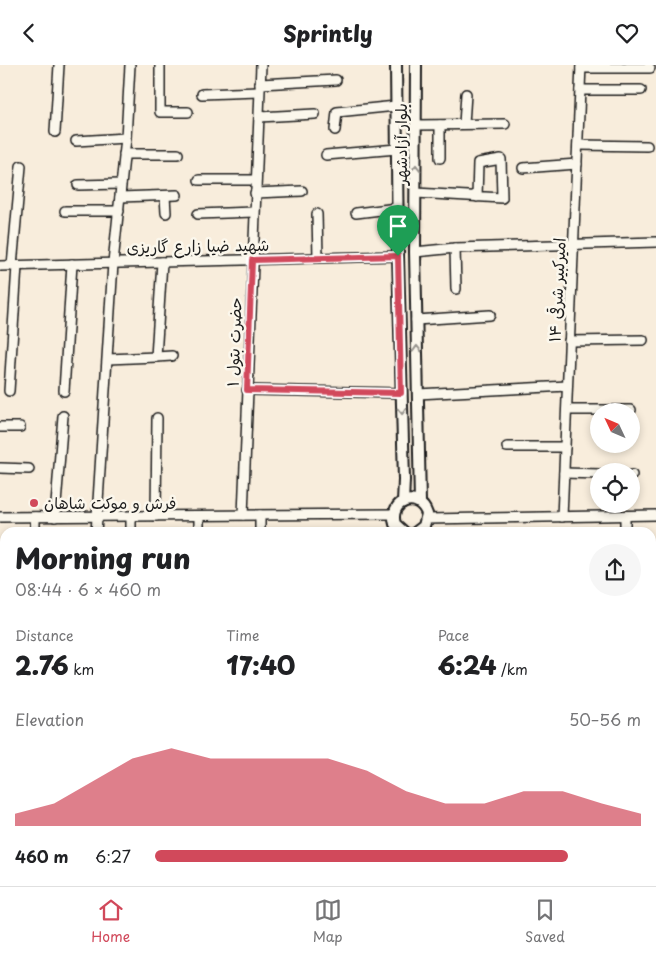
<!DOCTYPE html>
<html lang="en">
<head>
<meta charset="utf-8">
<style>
	body { margin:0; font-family:"Playpen Sans","Playpen Sans Arabic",sans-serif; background:#f6f6f6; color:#202124; height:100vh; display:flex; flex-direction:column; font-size:19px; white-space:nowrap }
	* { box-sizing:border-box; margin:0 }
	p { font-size:16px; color:#757577 }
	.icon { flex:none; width:28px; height:28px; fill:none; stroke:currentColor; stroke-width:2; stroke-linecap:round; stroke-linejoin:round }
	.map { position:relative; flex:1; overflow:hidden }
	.panel { position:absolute; left:0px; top:462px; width:656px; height:359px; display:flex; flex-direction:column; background:#fff; border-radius:15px 15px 0 0; box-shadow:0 2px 8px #0003 }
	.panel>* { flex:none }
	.needle { width:32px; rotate:314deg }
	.tools { position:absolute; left:590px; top:338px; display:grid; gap:10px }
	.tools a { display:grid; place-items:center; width:50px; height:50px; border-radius:50%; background:#fff; box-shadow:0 2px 8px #0003; font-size:25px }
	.pin { position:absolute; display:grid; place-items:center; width:42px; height:42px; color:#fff; margin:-51px -21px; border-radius:50% 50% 50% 0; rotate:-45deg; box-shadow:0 0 5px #0007 }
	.pin .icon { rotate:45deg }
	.round { display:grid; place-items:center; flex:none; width:52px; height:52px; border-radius:26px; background:#f6f6f6 }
	.overview { display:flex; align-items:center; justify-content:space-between; height:85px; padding:0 15px }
	h1 { font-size:28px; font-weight:800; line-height:38px }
	.figures { display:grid; grid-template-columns:repeat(3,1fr); gap:8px; height:85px; padding:5px 15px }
	.figures div { display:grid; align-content:center }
	.figures b { font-size:25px; font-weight:800 }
	.figures small { font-size:14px; font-weight:400 }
	.figures p { font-size:14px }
	.chart { height:140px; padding:10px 15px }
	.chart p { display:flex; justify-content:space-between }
	.chart svg { width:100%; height:90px; margin-top:5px; fill:#d1495b; opacity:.7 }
	ul { padding:0 15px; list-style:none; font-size:16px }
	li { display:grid; grid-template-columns:80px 60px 1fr; align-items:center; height:38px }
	li i { height:12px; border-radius:6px; background:#d1495b }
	header { display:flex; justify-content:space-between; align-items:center; height:65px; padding:0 15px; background:#fff; font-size:22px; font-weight:800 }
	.dock { display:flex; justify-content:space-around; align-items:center; height:70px; border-top:1px solid #e0e0e0; background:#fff; font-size:14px; color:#757577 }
	.dock a { display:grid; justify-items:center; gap:2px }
	.dock .on { color:#d1495b }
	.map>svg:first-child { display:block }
</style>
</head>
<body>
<header><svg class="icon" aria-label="back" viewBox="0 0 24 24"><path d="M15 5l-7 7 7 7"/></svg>Sprintly<svg class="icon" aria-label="heart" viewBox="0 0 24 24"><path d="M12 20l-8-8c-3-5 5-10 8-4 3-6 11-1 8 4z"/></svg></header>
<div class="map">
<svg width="656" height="821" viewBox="0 0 656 821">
	<rect width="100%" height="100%" fill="#f8eddc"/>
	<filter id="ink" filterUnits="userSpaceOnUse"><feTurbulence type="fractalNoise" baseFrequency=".02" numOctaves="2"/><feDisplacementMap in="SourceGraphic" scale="10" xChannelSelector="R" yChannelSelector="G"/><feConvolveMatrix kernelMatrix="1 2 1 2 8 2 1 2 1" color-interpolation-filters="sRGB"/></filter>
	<g filter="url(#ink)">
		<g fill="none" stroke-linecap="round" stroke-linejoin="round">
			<!-- minor casing -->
			<g stroke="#1c1c1c" stroke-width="12">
				<g id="minor">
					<polyline points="160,0 160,47 188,47"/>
					<polyline points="581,3 650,3"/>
					<polyline points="260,19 336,15"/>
					<polyline points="580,25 641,25"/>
					<polyline points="202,29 259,27"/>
					<polyline points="259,52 315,49"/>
					<polyline points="464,59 466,29"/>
					<polyline points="416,60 505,59"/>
					<polyline points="335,65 337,47 396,41"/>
					<polyline points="55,67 59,0"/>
					<polyline points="76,76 126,73"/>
					<polyline points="578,80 647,81"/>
					<polyline points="124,89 178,89"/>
					<polyline points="326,90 397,84"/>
					<polyline points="440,93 440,60"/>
					<polyline points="523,103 577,99"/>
					<polyline points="199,115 256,115"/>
					<polyline points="78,120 121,119"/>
					<polyline points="255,128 302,126"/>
					<polyline points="416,128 502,133 501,94 478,98 477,132"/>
					<polyline points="165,131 166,148"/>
					<polyline points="120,132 177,130"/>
					<polyline points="65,146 119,146"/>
					<polyline points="356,148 397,143"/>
					<polyline points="198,149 254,147"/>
					<polyline points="317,149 318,193"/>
					<polyline points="455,183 456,224"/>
					<polyline points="415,187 455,183 656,177"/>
					<polyline points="0,201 398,191"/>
					<polyline points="12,201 21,101"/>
					<polyline points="416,255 490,250"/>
					<polyline points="569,276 643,275"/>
					<polyline points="156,292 172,291"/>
					<polyline points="108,294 156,292 162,197"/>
					<polyline points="247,325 401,328"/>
					<polyline points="9,326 17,201"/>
					<polyline points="64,326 72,199"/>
					<polyline points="418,329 567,321"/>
					<polyline points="567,345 631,345"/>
					<polyline points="0,362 20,362"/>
					<polyline points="507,382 565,382"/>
					<polyline points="0,403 29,404"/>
					<polyline points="564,408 599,409"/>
					<polyline points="631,410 632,410"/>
					<polyline points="243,450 261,0"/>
					<polyline points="260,450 260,468"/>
					<polyline points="131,451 131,468"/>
					<polyline points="156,451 157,353"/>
					<polyline points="0,452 394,449"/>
					<polyline points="35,452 35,468"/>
					<polyline points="55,452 63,351"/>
					<polyline points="562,452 581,0"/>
					<polyline points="427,454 656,450"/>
					<polyline points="96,468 113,198 126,73 130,0"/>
					<polyline points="199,468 199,451"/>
					<polyline points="625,468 625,451"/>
					<polyline points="651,488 656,488"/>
					<polyline points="651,555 656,555"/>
					<polyline points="0,616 5,616"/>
					<polyline points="651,620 656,620"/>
					<polyline points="0,665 5,664"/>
					<polyline points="0,715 5,715"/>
					<polyline points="651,715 656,715"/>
					<polyline points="651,802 656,802"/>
					<polyline points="134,816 134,821"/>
					<polyline points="172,816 172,821"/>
					<polyline points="264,816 264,821"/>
					<polyline points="0,819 40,819"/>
					<polyline points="624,821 624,816"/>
				</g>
			</g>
			<!-- major casing -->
			<g stroke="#1c1c1c" stroke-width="14">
				<g id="major">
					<polyline points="396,0 398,191 404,415 403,437"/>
					<polyline points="416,0 415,187 420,438"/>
					<path d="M405,468l-10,-9c-7,-24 24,-34 32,-10l-3,12 -9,7"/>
					<polyline points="404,816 404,821"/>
					<polyline points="421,816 421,821"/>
				</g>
			</g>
			<!-- minor -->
			<use href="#minor" stroke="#fbf7ec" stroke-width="9"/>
			<!-- major -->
			<use href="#major" stroke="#fbf7ec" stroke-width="10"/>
		</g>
		<!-- one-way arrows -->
		<defs><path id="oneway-chevron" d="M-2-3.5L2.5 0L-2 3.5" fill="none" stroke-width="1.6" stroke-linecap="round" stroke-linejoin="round" transform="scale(1.25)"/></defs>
		<g stroke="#97948e">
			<use href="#oneway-chevron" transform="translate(416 103) rotate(-90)"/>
			<use href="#oneway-chevron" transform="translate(417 284) rotate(-91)"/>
			<use href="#oneway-chevron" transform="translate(402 346) rotate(88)"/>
		</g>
	</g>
	<g fill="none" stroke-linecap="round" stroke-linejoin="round" filter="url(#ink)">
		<!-- route casing -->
		<g stroke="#fff" stroke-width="10">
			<polygon id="route" points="398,191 401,328 247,325 252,195"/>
		</g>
		<!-- route -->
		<use href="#route" stroke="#d1495b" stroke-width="6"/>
	</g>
	<!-- markers -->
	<circle fill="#d1495b" stroke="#fbf7ec" stroke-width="2" cx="34" cy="438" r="5"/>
	<g text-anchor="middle" stroke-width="5" stroke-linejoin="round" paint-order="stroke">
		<!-- street labels -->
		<g font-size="16" fill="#1c1c1c" stroke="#fbf7ec">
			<text transform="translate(401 79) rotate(-90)" y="6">بلوار آزادشهر</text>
			<text transform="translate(198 181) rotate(-1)" y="6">شهید ضیا زارع گاریزی</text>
			<text transform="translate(557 225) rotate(-87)" y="6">۱۴ امیرکبیر شرقی</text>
			<text transform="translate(234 277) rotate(-88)" y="6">حضرت بتول ۱</text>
		</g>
		<!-- poi labels -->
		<g font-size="16" fill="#1c1c1c" stroke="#fbf7ec" text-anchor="start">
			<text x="44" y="444">فرش و موکت شاهان</text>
		</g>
	</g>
</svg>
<div class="tools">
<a><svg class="needle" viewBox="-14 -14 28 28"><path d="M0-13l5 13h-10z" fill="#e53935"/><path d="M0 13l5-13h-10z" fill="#757577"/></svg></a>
<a><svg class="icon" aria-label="locate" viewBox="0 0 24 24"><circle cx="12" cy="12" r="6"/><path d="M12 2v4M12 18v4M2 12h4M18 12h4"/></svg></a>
</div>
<div class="pin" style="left:398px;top:191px;background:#1e9e55"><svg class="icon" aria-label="arrive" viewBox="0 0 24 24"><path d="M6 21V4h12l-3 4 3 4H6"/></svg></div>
<section class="panel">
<div class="overview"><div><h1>Morning run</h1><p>08:44 · 6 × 460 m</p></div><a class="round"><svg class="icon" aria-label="share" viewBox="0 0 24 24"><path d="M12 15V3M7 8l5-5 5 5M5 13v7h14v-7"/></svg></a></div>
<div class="figures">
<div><p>Distance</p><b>2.76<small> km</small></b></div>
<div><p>Time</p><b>17:40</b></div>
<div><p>Pace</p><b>6:24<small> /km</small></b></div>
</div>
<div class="chart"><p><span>Elevation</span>50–56 m</p>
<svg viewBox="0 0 160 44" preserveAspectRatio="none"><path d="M0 44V38L10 33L20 22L30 11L40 6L50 11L60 11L70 11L80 11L90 17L100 27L110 33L120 33L130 27L140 27L150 33L160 38V44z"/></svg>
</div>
<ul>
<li><b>460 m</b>6:27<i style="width:85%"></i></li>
</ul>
</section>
</div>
<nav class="dock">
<a class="on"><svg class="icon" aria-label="home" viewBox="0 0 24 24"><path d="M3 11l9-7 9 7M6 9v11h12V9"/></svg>Home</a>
<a><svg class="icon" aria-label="map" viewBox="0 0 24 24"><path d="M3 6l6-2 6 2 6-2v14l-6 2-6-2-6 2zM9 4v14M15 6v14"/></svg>Map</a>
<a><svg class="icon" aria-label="saved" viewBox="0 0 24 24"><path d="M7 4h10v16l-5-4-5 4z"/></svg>Saved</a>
</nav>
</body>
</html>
